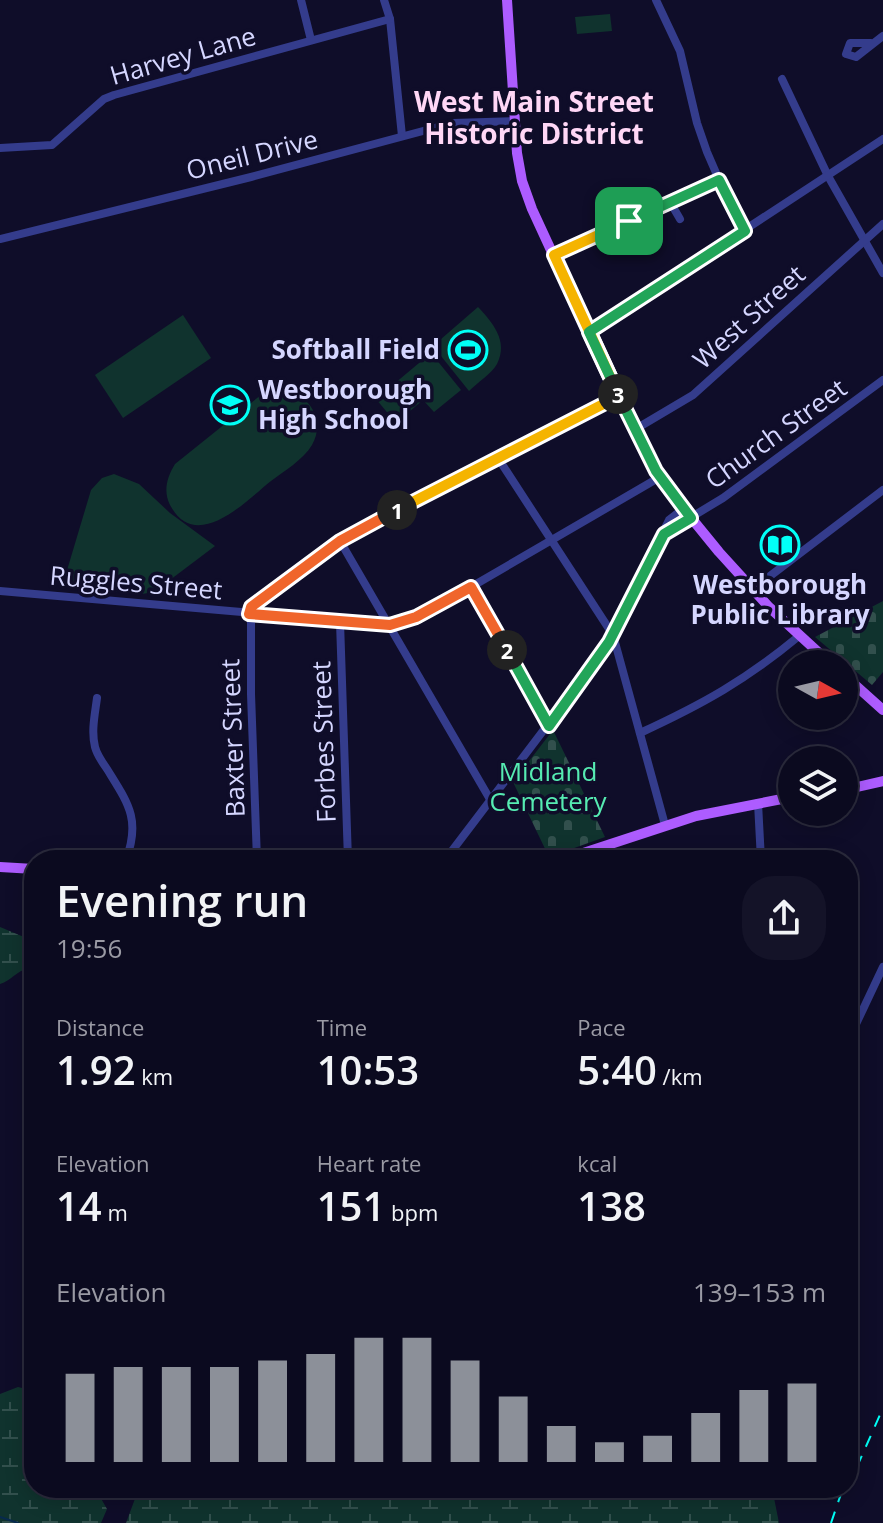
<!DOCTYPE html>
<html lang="en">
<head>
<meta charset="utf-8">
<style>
	body { margin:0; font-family:"Open Sans",sans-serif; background:#141328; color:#f1f3f6; height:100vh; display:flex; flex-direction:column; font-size:30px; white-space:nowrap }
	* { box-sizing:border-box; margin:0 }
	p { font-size:26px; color:#9a9aa4 }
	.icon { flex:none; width:44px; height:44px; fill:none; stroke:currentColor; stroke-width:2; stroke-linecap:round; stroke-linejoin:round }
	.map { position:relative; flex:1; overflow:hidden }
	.panel { position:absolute; left:24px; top:850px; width:834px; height:648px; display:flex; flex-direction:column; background:#0b0a1f; border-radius:32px; box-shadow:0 4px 20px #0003,0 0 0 2px #2b2b3d }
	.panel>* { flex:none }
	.needle { width:52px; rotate:98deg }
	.fabs { position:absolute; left:778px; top:650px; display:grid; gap:16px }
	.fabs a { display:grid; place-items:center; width:80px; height:80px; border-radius:50%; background:#0b0a1f; box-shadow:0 4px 20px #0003,0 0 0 2px #2b2b3d; font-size:40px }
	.pin { position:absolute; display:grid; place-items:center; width:68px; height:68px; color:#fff; margin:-34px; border-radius:16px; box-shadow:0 4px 12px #0006 }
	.km { position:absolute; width:40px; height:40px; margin:-20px; border-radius:50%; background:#222; color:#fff; font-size:22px; line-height:40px; text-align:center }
	.round { display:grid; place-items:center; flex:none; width:84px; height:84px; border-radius:32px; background:#141328 }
	.headline { display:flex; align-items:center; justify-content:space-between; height:136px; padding:0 32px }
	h1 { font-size:44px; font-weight:600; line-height:60px }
	.stats { display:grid; grid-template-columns:repeat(3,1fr); gap:12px; height:136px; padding:8px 32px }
	.stats div { display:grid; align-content:center }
	.stats b { font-size:40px; font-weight:600 }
	.stats small { font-size:22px; font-weight:400 }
	.stats p { font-size:22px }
	.chart { height:224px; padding:16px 32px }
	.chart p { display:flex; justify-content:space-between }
	.chart svg { width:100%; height:144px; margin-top:8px; stroke:#8c9099; stroke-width:6 }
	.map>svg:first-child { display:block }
</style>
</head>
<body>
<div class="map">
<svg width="883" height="1523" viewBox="0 0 883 1523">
	<defs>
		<pattern id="wetland-marsh" width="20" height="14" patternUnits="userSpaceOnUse" patternTransform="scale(2)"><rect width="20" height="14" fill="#10332e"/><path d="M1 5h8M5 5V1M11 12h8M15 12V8" fill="none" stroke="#32504d"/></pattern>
		<pattern id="cemetery-stones" width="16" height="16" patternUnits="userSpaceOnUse" patternTransform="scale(2)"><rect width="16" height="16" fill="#10332e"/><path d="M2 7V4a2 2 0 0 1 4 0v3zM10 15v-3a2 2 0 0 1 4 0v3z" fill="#32504d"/></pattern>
	</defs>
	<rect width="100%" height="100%" fill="#0f0d29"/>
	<!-- green -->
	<g fill="#10332e">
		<polygon points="610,14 612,31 577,34 575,17"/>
		<path d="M478,307c14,15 31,34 19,57 -5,9 -20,19 -28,27l-36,-45z"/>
		<polygon points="183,315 211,358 123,418 95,375"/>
		<polygon points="431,353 461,390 434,412 423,400 396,423 376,399"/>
		<path d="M277,382l4,4 -3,3c29,1 49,30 34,56 -9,15 -28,26 -41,36 -25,20 -75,73 -101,24 -7,-14 -3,-28 5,-41z"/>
		<polygon points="114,474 139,484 170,513 215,546 154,592 142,594 62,587 91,490 102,478"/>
	</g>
	<!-- wetland -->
	<g fill="url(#wetland-marsh)">
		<path d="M0,927l24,10h10v36l-6,-4c-11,1 -17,12 -28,15z"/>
		<polygon points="18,1387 34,1391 34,1488 95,1488 107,1509 101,1523 0,1523 0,1394"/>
		<polygon points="139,1488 772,1488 779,1523 126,1523"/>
	</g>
	<!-- cemetery -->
	<g fill="url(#cemetery-stones)">
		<polygon points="883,601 883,672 872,685 815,637"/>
		<polygon points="553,730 605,837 549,857 513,782"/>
	</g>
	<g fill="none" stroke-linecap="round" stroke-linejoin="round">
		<!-- stream -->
		<polyline stroke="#072a4e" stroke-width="2" points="0,1517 18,1523"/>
		<!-- minor -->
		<g stroke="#343c8c" stroke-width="8">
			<polyline points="301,0 311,40"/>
			<polyline points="384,0 390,19 402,136"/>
			<polyline points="656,0 680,51 697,123 707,152 723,189 745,231"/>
			<polyline points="871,43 850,43 846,54 856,57 883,36"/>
			<polyline points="782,79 828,176 883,273"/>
			<polyline points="0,148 52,145 104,99 114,95 390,19"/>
			<polyline points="670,202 680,219"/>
			<polyline points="0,239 251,177 453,123 515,121"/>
			<polyline points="554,255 719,180"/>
			<polyline points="589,332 883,139"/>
			<polyline points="634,430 693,395 883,224"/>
			<polyline points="498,458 613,635 665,825"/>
			<polyline points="665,533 723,498 883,380"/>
			<polyline points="340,541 491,801"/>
			<polyline points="471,587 549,726"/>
			<polyline points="753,589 883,490"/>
			<polyline points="0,591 390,625 416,617 471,587 660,477"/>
			<polyline points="340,622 348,860"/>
			<path d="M97,698c-2,16 -6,33 -2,49 2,8 7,15 12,22 21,34 34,50 19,91"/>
			<path d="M640,733c63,-29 106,-53 159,-97"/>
			<polyline points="758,803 761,860"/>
			<polyline points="257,860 251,694 251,607 343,539 619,396"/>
			<polyline points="445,860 603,652 669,520 683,509"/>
			<polyline points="848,1041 883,967"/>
		</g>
		<!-- major -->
		<g stroke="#ad5cff" stroke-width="10">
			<polyline points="507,0 517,153 522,181 532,209 634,430 666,487 719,552 769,607 831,664"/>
			<polyline points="844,675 883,710"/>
			<polyline points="844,790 883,781"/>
			<polyline points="562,860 696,816 792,797"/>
			<polyline points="0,867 34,869"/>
		</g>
		<!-- rail -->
		<g stroke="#01fff7" stroke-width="2" stroke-dasharray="12 10" stroke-linecap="butt">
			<polyline points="848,1487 883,1408"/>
			<polyline points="831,1523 843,1488"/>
		</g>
	</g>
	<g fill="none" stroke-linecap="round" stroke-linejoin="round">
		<!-- split-1 casing -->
		<g stroke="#fff" stroke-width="16">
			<polyline id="split-1" points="397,510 619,396 554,255 629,221"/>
		</g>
		<!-- split-2 casing -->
		<g stroke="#fff" stroke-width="16">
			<polyline id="split-2" points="397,510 340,541 251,607 249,614 390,625 416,617 471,587 507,650"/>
		</g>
		<!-- split-3 casing -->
		<g stroke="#fff" stroke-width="16">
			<polyline id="split-3" points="507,650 549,726 609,642 664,534 691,518 656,471 618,394"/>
		</g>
		<!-- split-4 casing -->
		<g stroke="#fff" stroke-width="16">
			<polyline id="split-4" points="618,394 589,332 745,231 719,180 629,221"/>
		</g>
		<!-- split-1 -->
		<use href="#split-1" stroke="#f5b400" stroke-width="10"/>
		<!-- split-2 -->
		<use href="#split-2" stroke="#f0652b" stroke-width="10"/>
		<!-- split-3 -->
		<use href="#split-3" stroke="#22a559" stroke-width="10"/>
		<!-- split-4 -->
		<use href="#split-4" stroke="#22a559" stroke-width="10"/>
	</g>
	<!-- icons -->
	<defs>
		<g id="stadium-ring" transform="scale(2)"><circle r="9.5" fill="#0f0d29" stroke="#01fff7" stroke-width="1.5"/><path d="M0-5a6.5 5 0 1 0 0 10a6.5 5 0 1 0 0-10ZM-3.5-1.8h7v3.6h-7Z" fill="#01fff7"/></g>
		<g id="school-ring" transform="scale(2)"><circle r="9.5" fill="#0f0d29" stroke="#01fff7" stroke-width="1.5"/><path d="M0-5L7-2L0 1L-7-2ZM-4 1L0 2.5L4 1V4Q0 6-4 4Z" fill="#01fff7"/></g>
		<g id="library-ring" transform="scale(2)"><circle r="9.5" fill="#0f0d29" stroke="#01fff7" stroke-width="1.5"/><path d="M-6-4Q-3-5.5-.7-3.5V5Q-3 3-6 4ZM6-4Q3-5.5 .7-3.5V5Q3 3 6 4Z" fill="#01fff7"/></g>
	</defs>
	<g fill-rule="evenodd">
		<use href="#stadium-ring" x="468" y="350"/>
		<use href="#school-ring" x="230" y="405"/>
		<use href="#library-ring" x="780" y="545"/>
	</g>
	<g text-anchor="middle" stroke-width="7" stroke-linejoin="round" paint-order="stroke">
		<!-- street labels -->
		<g font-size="26" fill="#d5d6ff" stroke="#0f0d29">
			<text transform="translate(183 56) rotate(-16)" y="9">Harvey Lane</text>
			<text transform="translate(252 155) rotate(-14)" y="9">Oneil Drive</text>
			<text transform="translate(749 317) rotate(-42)" y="9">West Street</text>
			<text transform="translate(776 434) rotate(-36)" y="9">Church Street</text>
			<text transform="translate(136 583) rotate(5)" y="9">Ruggles Street</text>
			<text transform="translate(233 738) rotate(-92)" y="9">Baxter Street</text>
			<text transform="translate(324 742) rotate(-92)" y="9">Forbes Street</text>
		</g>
		<!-- poi labels -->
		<g font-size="26" font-weight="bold" fill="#d5d6ff" stroke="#0f0d29" text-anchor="end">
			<text x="440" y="359">Softball Field</text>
			<text x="258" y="399" text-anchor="start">Westborough<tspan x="258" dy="30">High School</tspan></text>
			<text x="780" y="594" text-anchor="middle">Westborough<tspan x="780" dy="30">Public Library</tspan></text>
		</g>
		<!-- park labels -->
		<g font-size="26" fill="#56ebb2" stroke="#0f0d29">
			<text x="548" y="781">Midland<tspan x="548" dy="30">Cemetery</tspan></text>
		</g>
		<!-- neighbourhood labels -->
		<g font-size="28" font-weight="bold" fill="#ffd7f6" stroke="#0f0d29">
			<text x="534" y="112">West Main Street<tspan x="534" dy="32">Historic District</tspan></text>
		</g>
	</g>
</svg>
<div class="fabs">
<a><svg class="needle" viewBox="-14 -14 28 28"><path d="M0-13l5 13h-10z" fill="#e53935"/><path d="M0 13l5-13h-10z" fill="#9a9aa4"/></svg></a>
<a><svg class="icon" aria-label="layers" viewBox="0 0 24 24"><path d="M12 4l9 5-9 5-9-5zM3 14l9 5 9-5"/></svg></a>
</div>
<div class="pin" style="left:629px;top:221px;background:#1e9e55"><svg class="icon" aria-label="arrive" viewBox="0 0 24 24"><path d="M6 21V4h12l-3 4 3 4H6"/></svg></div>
<b class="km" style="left:397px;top:510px">1</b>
<b class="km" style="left:507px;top:650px">2</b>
<b class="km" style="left:618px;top:394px">3</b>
<section class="panel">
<div class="headline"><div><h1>Evening run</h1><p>19:56</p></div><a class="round"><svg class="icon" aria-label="share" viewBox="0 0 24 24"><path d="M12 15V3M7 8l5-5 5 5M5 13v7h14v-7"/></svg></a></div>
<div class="stats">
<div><p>Distance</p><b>1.92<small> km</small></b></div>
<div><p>Time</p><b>10:53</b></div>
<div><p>Pace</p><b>5:40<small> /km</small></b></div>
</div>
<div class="stats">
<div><p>Elevation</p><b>14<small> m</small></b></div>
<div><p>Heart rate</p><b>151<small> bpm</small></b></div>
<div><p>kcal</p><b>138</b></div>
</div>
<div class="chart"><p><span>Elevation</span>139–153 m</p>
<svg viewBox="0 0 160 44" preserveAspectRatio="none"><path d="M5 44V17M15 44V15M25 44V15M35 44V15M45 44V13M55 44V11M65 44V6M75 44V6M85 44V13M95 44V24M105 44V33M115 44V38M125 44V36M135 44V29M145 44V22M155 44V20"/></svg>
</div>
</section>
</div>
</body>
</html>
